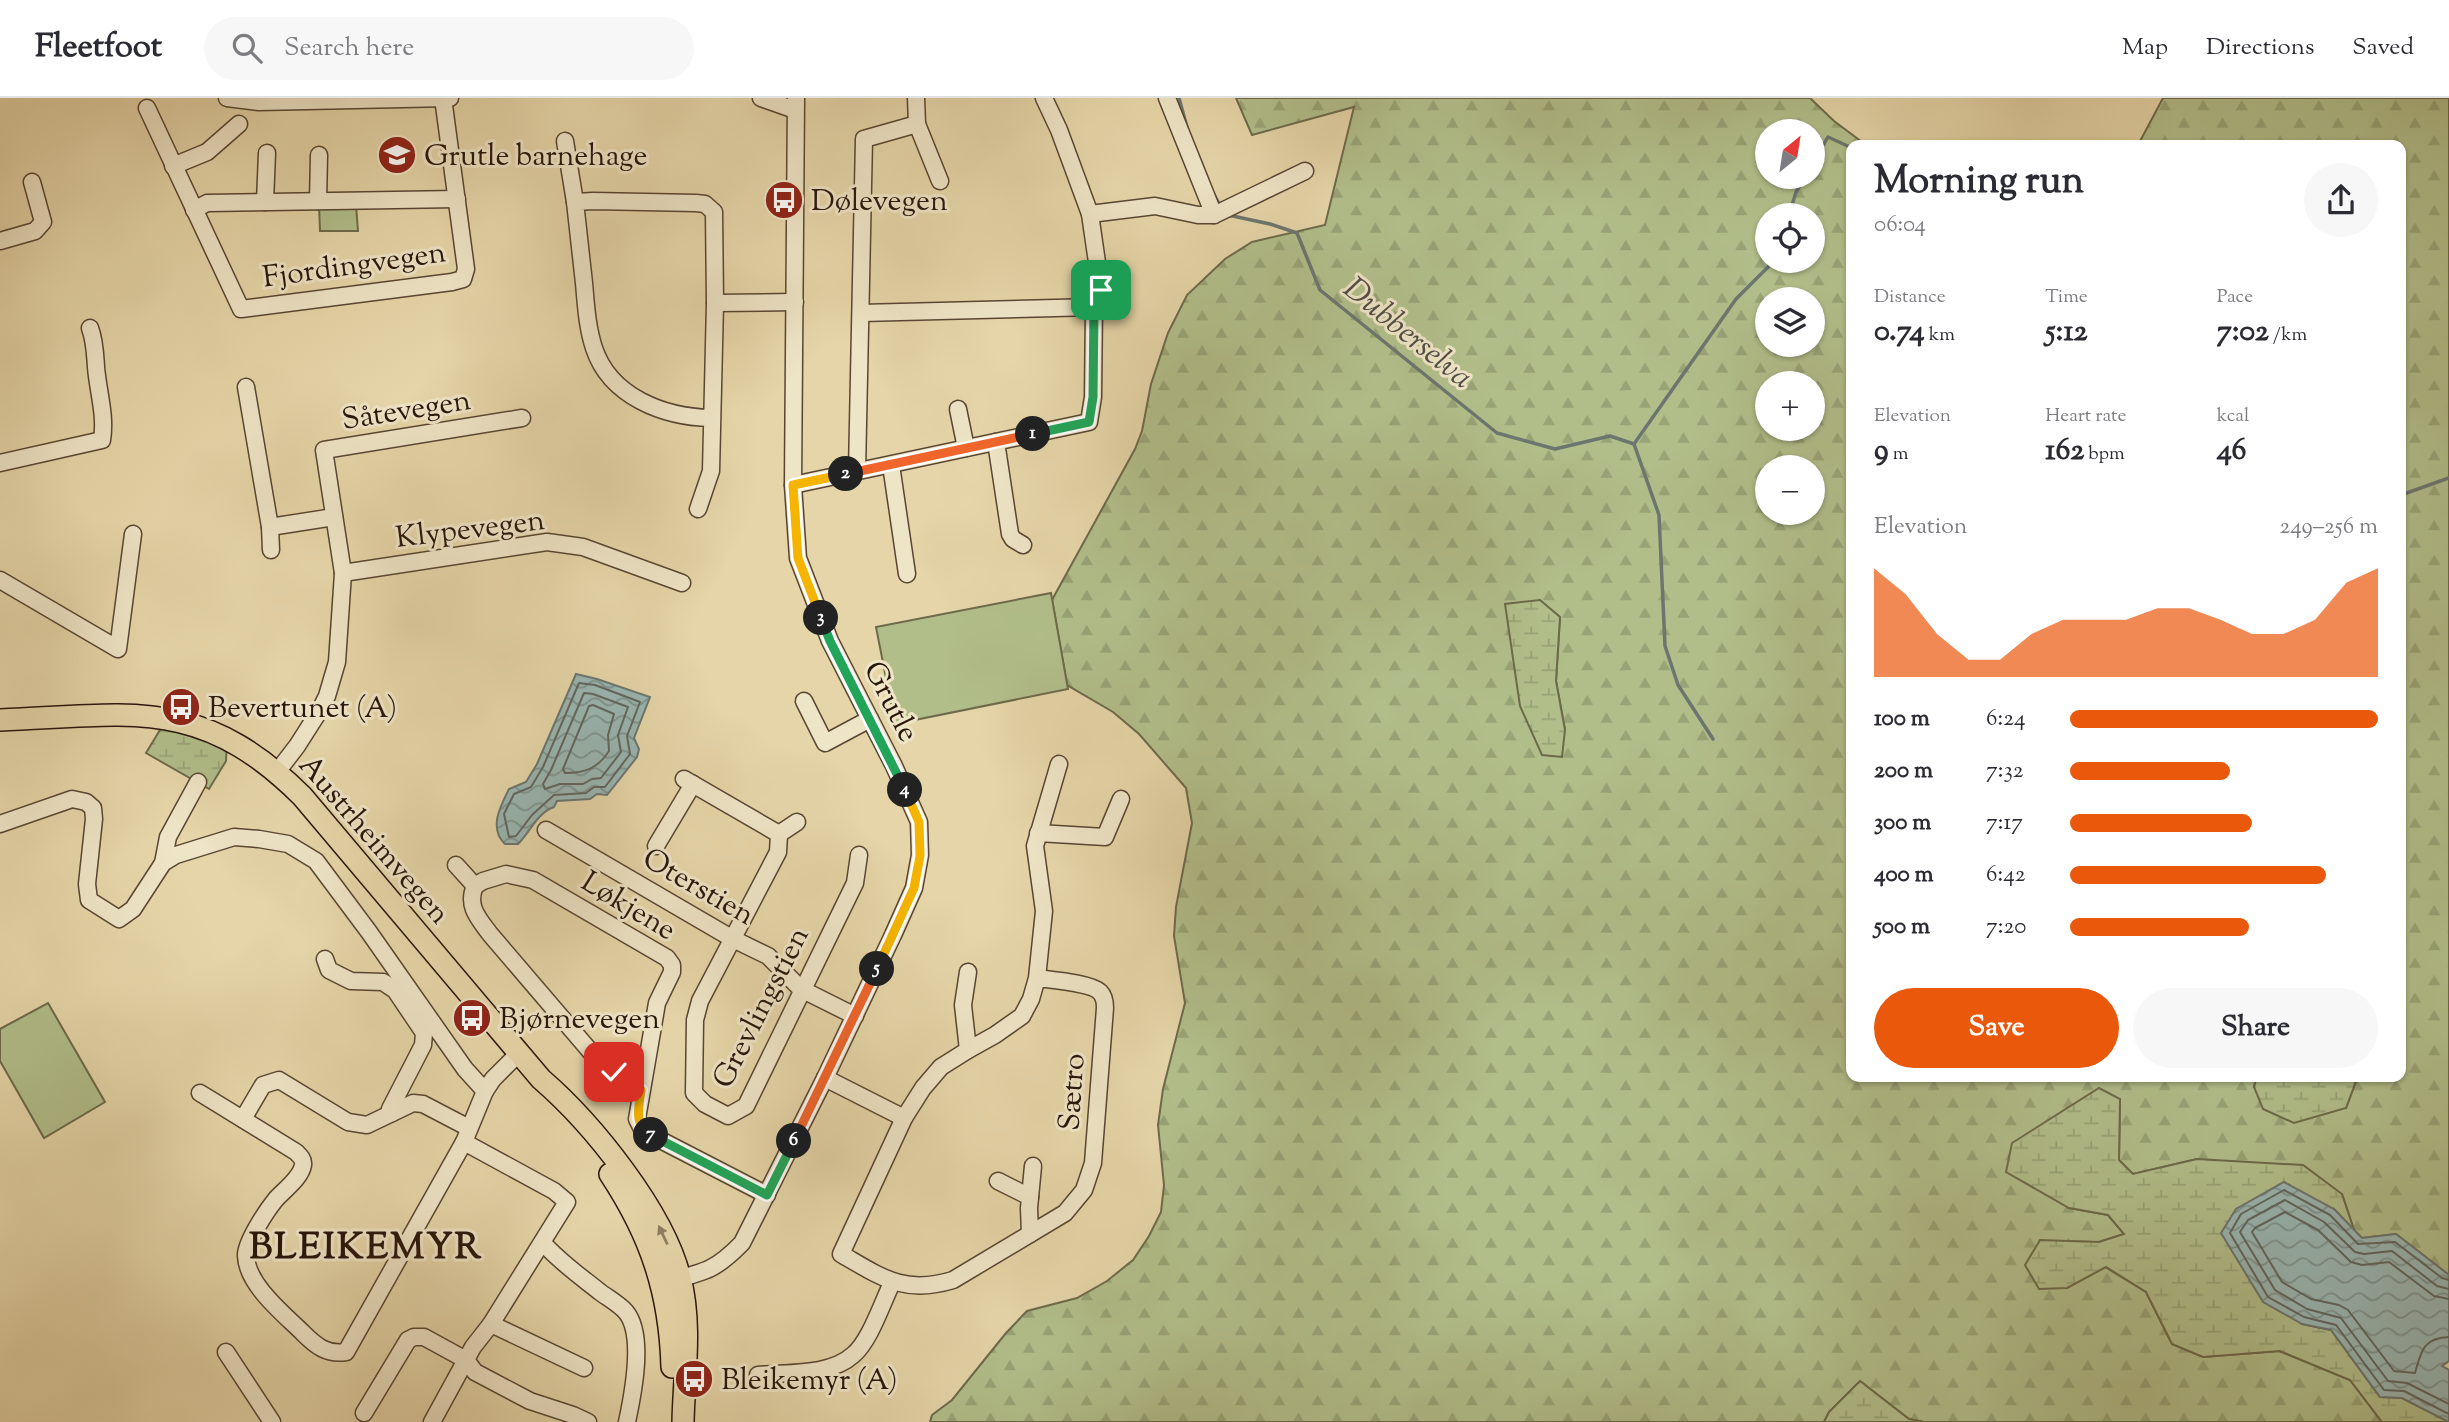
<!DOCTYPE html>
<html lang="en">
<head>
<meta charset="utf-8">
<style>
	body { margin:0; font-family:"Sorts Mill Goudy",serif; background:#f7f7f7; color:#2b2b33; height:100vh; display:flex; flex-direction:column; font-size:26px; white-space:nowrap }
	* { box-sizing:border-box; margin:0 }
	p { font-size:23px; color:#7c7c81 }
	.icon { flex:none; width:38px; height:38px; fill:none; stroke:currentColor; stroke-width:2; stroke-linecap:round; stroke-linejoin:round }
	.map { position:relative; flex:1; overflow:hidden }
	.sheet { position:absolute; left:1846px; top:42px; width:560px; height:942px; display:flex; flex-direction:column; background:#fff; border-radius:14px; box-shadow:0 2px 5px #0004 }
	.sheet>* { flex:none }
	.needle { width:46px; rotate:30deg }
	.controls { position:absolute; left:1755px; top:21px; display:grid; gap:14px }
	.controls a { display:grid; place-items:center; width:70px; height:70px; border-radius:50%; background:#fff; box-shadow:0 2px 5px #0004; font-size:35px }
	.pin { position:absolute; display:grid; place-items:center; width:60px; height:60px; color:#fff; margin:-30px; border-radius:14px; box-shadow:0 4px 10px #0006 }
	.km { position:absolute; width:35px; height:35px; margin:-18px; border-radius:50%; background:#222; color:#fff; font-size:19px; line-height:35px; text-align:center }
	.round { display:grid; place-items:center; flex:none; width:74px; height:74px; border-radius:37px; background:#f7f7f7 }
	.head { display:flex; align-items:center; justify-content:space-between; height:119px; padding:0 28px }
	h1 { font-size:38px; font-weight:700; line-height:52px }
	.metrics { display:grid; grid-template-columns:repeat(3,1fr); gap:10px; height:119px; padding:7px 28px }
	.metrics div { display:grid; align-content:center }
	.metrics b { font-size:30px; font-weight:700 }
	.metrics small { font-size:19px; font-weight:400 }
	.metrics p { font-size:19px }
	.chart { height:196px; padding:14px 28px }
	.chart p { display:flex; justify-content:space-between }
	.chart svg { width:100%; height:126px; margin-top:7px; fill:#ea580c; opacity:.7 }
	.button { display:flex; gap:14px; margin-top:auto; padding:14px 28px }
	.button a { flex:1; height:80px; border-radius:42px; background:#ea580c; color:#fff; font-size:28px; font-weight:700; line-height:80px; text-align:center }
	.button a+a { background:#f7f7f7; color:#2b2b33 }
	ul { padding:0 28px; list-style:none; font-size:23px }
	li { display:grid; grid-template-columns:112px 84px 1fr; align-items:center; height:52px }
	li i { height:18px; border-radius:9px; background:#ea580c }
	header { display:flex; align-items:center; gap:42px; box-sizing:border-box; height:98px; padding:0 35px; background:#fff; border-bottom:2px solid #e1e1e2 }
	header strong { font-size:33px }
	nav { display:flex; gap:38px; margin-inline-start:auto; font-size:24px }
	.search { width:490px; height:63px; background:#f7f7f7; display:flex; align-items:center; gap:18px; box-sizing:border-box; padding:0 24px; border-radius:38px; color:#7c7c81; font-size:26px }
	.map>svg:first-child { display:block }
</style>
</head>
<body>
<header>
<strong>Fleetfoot</strong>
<div class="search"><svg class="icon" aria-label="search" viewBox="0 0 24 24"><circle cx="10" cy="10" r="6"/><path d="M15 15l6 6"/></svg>Search here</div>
<nav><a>Map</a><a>Directions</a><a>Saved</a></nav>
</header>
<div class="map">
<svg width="2449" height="1324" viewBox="0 0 2449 1324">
	<defs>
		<pattern id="forest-firs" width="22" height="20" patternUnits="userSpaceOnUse" patternTransform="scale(1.75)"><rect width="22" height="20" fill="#b1be8a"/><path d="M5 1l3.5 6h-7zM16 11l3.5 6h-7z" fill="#98a376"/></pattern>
		<pattern id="wetland-marsh" width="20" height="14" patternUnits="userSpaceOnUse" patternTransform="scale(1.75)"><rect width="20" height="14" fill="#b1be8a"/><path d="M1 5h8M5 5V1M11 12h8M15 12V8" fill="none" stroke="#98a376"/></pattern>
		<pattern id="water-waves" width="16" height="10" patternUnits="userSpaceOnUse" patternTransform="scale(1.75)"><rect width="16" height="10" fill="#99b6b2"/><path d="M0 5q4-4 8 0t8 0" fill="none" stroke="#7d938f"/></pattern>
	</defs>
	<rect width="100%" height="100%" fill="#e5d5a8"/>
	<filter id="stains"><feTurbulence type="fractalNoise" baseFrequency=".00286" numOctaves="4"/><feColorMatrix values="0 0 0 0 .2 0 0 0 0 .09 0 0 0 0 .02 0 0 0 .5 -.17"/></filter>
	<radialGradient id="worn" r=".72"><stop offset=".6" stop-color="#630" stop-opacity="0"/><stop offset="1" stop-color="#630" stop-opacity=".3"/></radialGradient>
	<!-- forest -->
	<path fill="url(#forest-firs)" stroke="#6d6a4a" stroke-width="2" fill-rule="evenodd" d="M1236,0h574l24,23 32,24h-14v931h405l-3,11 92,21 12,-32h43v-931h-263l25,-47h286v1177l-53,-41 -34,4 -8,-8 -12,-36 -145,-35 -64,15 -14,-14 1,-61 -51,109 39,7 16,19 -25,8 -59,-1 27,47 38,-21 41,25 26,52 31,13 76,-6 71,29 32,42h-458l-15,-3 -49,-38 -31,31 -5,10h-894l2,-7 20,-15 54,-67 21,-22 50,-13 30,-17 26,-21 16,-24 12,-24 3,-27 -6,-60 5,-36 22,-86 -11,-67 2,-29 16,-84 -6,-35 -47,-54 -26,-22 -46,-27 -15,-85 83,-151 7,-18 9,-47 17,-51 19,-38 38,-36 27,-17 73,-17 29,-118 -102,28zM1768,33h45v46h-45zM1768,117h45v46h-45zM1768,201h45v46h-45zM1768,285h45v46h-45zM1768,369h45v46h-45zM1540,503l20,16 -4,64 9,49z"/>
	<!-- wetland -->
	<g fill="url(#wetland-marsh)" stroke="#6d6a4a" stroke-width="2">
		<polygon points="1540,502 1560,519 1556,583 1565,632 1562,659 1542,657 1520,608 1505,506"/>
		<polygon points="187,611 227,640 226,663 209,691 146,655 169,617"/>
		<polygon points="2257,978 2358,978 2346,1010 2294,1025 2263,1011 2254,989"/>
		<polygon points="2099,990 2120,1001 2119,1062 2133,1076 2197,1061 2303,1067 2342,1096 2354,1132 2334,1111 2302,1226 2331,1232 2380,1299 2402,1300 2449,1324 2382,1324 2350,1282 2280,1253 2203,1259 2172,1246 2146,1194 2106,1169 2067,1190 2039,1191 2025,1167 2040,1142 2099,1144 2124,1136 2108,1117 2069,1110 2006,1074 2012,1045"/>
		<polygon points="1860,1283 1909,1321 1924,1324 1824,1324 1829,1314"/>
	</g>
	<!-- park -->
	<g fill="#b1be8a" stroke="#6d6a4a" stroke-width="2">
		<polygon points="319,107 356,107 358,133 320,133"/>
		<polygon points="1051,495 1068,591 895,626 876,529"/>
		<polygon points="48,905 105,1004 44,1040 0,963 0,931"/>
	</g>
	<!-- water -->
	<g fill="url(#water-waves)" stroke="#6c766f" stroke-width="2">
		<path d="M576,576l21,5 53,18 -16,41 5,11 -2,8 -30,38 -10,-1 -7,5 -33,2 -3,6c-17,6 -24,25 -36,37h-13c-17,-16 -4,-39 4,-55l17,-7 11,-18z"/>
		<polygon points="2284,1084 2334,1111 2362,1140 2396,1136 2449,1177 2449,1263 2442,1268 2449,1272 2449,1324 2402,1300 2380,1299 2331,1232 2302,1226 2263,1204 2221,1135 2236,1111"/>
	</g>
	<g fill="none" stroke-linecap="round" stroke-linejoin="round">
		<!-- shore -->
		<g stroke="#61665e" stroke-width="2">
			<polygon points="579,585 595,587 640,604 627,638 630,656 605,689 594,689 586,695 554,697 532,717 516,738 509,739 504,716 514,696 531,689 543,669"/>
			<polygon points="584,595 593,596 628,609 618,637 621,654 601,680 592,681 583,686 560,686 545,691 543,686 551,672"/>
			<path d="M593,607l21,9 -6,21 1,16c-11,17 -23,22 -44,22l-2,-4 24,-58 2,-5z"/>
			<polyline points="2449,1182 2442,1180 2395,1144 2358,1146 2330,1117 2284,1092 2241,1116 2230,1135 2268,1199 2304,1219 2336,1227 2384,1292 2404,1293 2449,1316"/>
			<polyline points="2449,1191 2437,1188 2392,1153 2364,1156 2355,1154 2324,1124 2285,1102 2248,1122 2240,1134 2275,1192 2307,1211 2341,1220 2388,1283 2407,1285 2449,1306"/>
			<path d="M2449,1201l-15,-3 -45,-34 -27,3 -11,-3 -33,-32 -33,-18 -30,16 -3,4 30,50 29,17 28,6 9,5 46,61 21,2c6,-20 7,-35 34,-36"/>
		</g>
		<!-- stream -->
		<g stroke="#6c766f" stroke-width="3.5">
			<polyline points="1179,0 1188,33"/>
			<polyline points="1813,65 1828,39 1852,50"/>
			<polyline points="1213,95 1221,109"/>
			<polyline points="1228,117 1270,126 1297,135 1320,192 1497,335 1555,351 1610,338 1634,346"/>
			<polyline points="1789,117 1796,94 1805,79"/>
			<polyline points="1634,346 1659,417 1665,548 1678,587 1713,641"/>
			<polyline points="1634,346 1736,201 1774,163"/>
			<polyline points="2401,397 2449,380"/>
		</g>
		<!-- minor casing -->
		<g stroke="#584632" stroke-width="19">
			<g id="minor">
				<polyline points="227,0 259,4 450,0"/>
				<polyline points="761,0 795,12"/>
				<polyline points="916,0 917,26 940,83"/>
				<polyline points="1044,0 1059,32 1090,116 1155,108 1198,117 1214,117"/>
				<polyline points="1167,0 1214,117 1305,73"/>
				<polyline points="147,10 241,211 452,184 463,181 466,171 443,0"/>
				<polyline points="565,43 575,104"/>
				<polyline points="173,68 207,54 239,26"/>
				<polyline points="318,103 319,57"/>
				<polyline points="265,104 267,55"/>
				<polyline points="194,112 207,105 457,101"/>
				<polyline points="0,143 35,133 43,124 32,84"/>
				<polyline points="715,205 795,204"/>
				<polyline points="861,215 1094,209"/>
				<polyline points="246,289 270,429 271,452"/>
				<polyline points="958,311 966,350"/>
				<polyline points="996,344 1010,436 1013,441 1023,447"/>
				<path d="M0,365l102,-23c4,-25 -4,-48 -6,-73 -1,-14 -1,-25 -6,-39"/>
				<polyline points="891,367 907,476"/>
				<polyline points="857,373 864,41 917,26"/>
				<polyline points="793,387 1089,324 1093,299 1094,209 1101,192 1090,116"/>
				<path d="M698,411l13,-38 4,-168 -1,-91 -9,-8 -9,-1 -103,-2 -18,1c3,27 6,54 9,81 2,22 3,44 10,65 16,49 70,69 117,70"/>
				<polyline points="270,429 334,419"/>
				<polyline points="343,475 547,444 583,449 682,485"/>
				<polyline points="0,482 118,551 133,436"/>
				<polyline points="804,603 825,645 870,621"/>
				<polyline points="277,674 297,648 320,612 327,598 337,564 343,475 324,352 522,320"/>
				<polyline points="684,681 779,736 778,754 700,903 695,922 694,995 705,1006 728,1018 746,1008 855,785 859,757"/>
				<polyline points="0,726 72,701 86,704 93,710 94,721 87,786 89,802 119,821 133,811 163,765 176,757 234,739 259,741 288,746 316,763 369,834 465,971 485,993"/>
				<polyline points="546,732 733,841 768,858 801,891 855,918"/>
				<polyline points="1038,735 1105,739 1121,701"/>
				<polyline points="779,736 797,724"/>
				<polyline points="656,748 693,686"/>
				<polyline points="163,765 168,739 198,684"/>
				<polyline points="456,767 475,788"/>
				<polyline points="325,861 329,872 351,883 383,884 395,892 424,935 423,947 390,1011 392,1015"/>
				<polyline points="968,874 963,907 968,952"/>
				<path d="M1037,880c14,2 54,5 63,14 4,4 5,11 5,16l-12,155 -9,27 -19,23 -112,67c-49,15 -72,-3 -112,-26l63,-136 19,-30 18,-21 27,-17 27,-15 27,-19 9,-17 6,-21 7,-67 -9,-65 24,-82"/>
				<polyline points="825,980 904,1020"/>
				<path d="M641,992l-45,-32 -106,-124c-11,-15 -24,-28 -15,-48l8,-5 23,-7 27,6 134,78 5,7v7l-15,31 -20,116 6,12 124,64"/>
				<path d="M200,995l96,59c3,3 8,7 7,13 -2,13 -19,25 -27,34 -9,11 -31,44 -30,57 1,29 38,58 57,77 13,13 24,22 43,19l118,-210 21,-51 8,-12 26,-26"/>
				<polyline points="243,1021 263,987 279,982 348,1024 367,1027 413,1005 423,1006 469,1030"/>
				<polyline points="998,1083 1030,1099"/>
				<polyline points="1030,1136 1029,1110 1033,1068"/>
				<path d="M543,1145c17,19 37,33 57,49 8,6 19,12 26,20 19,23 7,82 1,110"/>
				<path d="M669,1183c36,-9 47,-11 73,-38l83,-165 68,-143 21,-47 6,-33 -1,-33 -25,-56 -64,-125 -32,-83 -5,-73 3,-387"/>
				<polyline points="491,1226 584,1270"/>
				<polyline points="226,1254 272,1324"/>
				<path d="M758,1277c29,-3 72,1 95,-20 17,-14 29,-52 39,-72"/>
				<polyline points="364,1315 408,1242 414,1239 424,1239 466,1262 475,1274 530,1303 573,1317 588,1324"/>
				<polyline points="432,1324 473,1249 491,1226 567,1104 554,1093 464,1044"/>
			</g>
		</g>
		<!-- major casing -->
		<g stroke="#29160b" stroke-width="24">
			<g id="major">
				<path d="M0,622c131,-5 200,-25 302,76l239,283c51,44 123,133 139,199 12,46 4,98 3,144"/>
				<path d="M610,1076c41,62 60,119 62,193"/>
			</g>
		</g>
		<!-- minor -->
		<use href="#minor" stroke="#eee4c6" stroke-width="16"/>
		<!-- major -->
		<use href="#major" stroke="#e5d5a8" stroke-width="21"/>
	</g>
	<!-- one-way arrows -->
	<defs><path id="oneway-solid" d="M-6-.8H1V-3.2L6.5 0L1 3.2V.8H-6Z" transform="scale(1.75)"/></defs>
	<use fill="#907f61" href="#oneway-solid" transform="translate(663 1137) rotate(-115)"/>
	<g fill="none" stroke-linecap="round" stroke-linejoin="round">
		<!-- split-1 casing -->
		<g stroke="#fff" stroke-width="14">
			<polyline id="split-1" points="1033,336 1089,324 1093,299 1094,209 1101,192"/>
		</g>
		<!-- split-2 casing -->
		<g stroke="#fff" stroke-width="14">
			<polyline id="split-2" points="846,376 1033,336"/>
		</g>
		<!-- split-3 casing -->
		<g stroke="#fff" stroke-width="14">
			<polyline id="split-3" points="821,520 798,460 793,387 846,376"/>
		</g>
		<!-- split-4 casing -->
		<g stroke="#fff" stroke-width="14">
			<polyline id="split-4" points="821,520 830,543 905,692"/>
		</g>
		<!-- split-5 casing -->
		<g stroke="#fff" stroke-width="14">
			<polyline id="split-5" points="877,871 914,790 920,758 919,724 905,692"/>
		</g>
		<!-- split-6 casing -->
		<g stroke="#fff" stroke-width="14">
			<polyline id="split-6" points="794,1043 877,871"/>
		</g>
		<!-- split-7 casing -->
		<g stroke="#fff" stroke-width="14">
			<polyline id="split-7" points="651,1037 767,1097 794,1043"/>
		</g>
		<!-- split-8 casing -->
		<g stroke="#fff" stroke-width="14">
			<path id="split-8" d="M614,974l27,18c-2,17 -8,35 10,45"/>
		</g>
		<!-- split-1 -->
		<use href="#split-1" stroke="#22a559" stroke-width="9"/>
		<!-- split-2 -->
		<use href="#split-2" stroke="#f0652b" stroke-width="9"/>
		<!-- split-3 -->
		<use href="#split-3" stroke="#f5b400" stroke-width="9"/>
		<!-- split-4 -->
		<use href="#split-4" stroke="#22a559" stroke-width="9"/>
		<!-- split-5 -->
		<use href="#split-5" stroke="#f5b400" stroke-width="9"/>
		<!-- split-6 -->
		<use href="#split-6" stroke="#f0652b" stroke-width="9"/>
		<!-- split-7 -->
		<use href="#split-7" stroke="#22a559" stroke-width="9"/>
		<!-- split-8 -->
		<use href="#split-8" stroke="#f5b400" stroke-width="9"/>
	</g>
	<!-- icons -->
	<defs>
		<g id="school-disc" transform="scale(2.0125)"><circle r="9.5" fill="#8f2418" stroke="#eee4c6"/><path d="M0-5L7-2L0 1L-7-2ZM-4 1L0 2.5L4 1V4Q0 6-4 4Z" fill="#fff"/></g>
		<g id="bus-disc" transform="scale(2.0125)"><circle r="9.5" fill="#8f2418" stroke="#eee4c6"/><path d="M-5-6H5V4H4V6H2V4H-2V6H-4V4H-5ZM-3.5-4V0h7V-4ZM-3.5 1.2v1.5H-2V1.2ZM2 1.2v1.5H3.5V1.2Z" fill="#fff"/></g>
	</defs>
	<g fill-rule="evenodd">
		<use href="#school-disc" x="397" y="57"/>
		<use href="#bus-disc" x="784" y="102"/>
		<use href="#bus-disc" x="181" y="609"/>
		<use href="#bus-disc" x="472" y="920"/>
		<use href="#bus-disc" x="694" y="1281"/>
	</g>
	<g text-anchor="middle" stroke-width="6" stroke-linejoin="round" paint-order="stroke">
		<!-- poi labels -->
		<g font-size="30" fill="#29160b" stroke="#eee4c6" text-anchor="start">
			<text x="424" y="67">Grutle barnehage</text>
			<text x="811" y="112">Dølevegen</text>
			<text x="208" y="619">Bevertunet (A)</text>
			<text x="499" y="930">Bjørnevegen</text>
			<text x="721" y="1291">Bleikemyr (A)</text>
		</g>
		<!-- street labels -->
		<g font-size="30" fill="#29160b" stroke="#eee4c6">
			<text transform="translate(354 166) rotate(-8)" y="10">Fjordingvegen</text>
			<text transform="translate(406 311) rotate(-9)" y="10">Såtevegen</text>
			<text transform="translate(470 430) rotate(-7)" y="10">Klypevegen</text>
			<text transform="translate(892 603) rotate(63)" y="10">Grutle</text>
			<text transform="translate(375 741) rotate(49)" y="10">Austrheimvegen</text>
			<text transform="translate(699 788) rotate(30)" y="10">Oterstien</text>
			<text transform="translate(629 807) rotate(31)" y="10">Løkjene</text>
			<text transform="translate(760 909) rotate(-63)" y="10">Grevlingstien</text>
			<text transform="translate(1071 994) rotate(-86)" y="10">Sætro</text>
		</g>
		<!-- water labels -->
		<g font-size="32" font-style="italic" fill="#504e45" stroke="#eee4c6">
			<text transform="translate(1409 234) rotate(39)" y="11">Dubberselva</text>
		</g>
		<!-- district labels -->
		<g font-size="37" font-weight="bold" letter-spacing="2" fill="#29160b" stroke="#eee4c6">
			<text x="366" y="1160">BLEIKEMYR</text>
		</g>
	</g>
	<rect width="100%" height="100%" filter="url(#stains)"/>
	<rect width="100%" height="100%" fill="url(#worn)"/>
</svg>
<div class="controls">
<a><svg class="needle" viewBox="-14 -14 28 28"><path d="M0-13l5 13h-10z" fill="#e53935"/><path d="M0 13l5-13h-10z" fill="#7c7c81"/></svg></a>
<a><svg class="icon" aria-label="locate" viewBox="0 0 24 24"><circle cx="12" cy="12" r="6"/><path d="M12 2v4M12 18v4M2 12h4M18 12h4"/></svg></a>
<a><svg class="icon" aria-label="layers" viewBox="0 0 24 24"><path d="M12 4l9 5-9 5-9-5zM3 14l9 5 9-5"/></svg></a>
<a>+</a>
<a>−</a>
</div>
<div class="pin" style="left:1101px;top:192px;background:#1e9e55"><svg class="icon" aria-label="arrive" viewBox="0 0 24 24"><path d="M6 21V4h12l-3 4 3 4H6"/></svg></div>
<div class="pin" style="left:614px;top:974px;background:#d93025"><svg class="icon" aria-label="check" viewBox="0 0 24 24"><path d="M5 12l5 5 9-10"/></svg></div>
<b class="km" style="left:1033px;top:336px">1</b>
<b class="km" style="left:846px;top:376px">2</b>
<b class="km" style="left:821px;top:520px">3</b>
<b class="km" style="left:905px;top:692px">4</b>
<b class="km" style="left:877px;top:871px">5</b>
<b class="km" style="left:794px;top:1043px">6</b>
<b class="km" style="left:651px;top:1037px">7</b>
<section class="sheet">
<div class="head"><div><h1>Morning run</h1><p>06:04</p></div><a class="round"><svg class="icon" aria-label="share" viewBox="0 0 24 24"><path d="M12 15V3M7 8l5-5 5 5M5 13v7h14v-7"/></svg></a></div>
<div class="metrics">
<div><p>Distance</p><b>0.74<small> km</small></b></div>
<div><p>Time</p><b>5:12</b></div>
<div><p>Pace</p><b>7:02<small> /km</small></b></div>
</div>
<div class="metrics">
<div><p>Elevation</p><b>9<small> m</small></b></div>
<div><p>Heart rate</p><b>162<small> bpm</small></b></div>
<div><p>kcal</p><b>46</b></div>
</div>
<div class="chart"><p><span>Elevation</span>249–256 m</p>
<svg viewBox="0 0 160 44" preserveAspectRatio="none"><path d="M0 44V6L10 15L20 29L30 38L40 38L50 29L60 24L70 24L80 24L90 20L100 20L110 24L120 29L130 29L140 24L150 11L160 6V44z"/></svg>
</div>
<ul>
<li><b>100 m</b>6:24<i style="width:100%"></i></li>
<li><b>200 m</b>7:32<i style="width:52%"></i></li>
<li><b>300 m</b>7:17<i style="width:59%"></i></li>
<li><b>400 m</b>6:42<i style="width:83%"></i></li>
<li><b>500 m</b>7:20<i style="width:58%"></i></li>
</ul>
<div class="button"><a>Save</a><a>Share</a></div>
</section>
</div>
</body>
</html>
